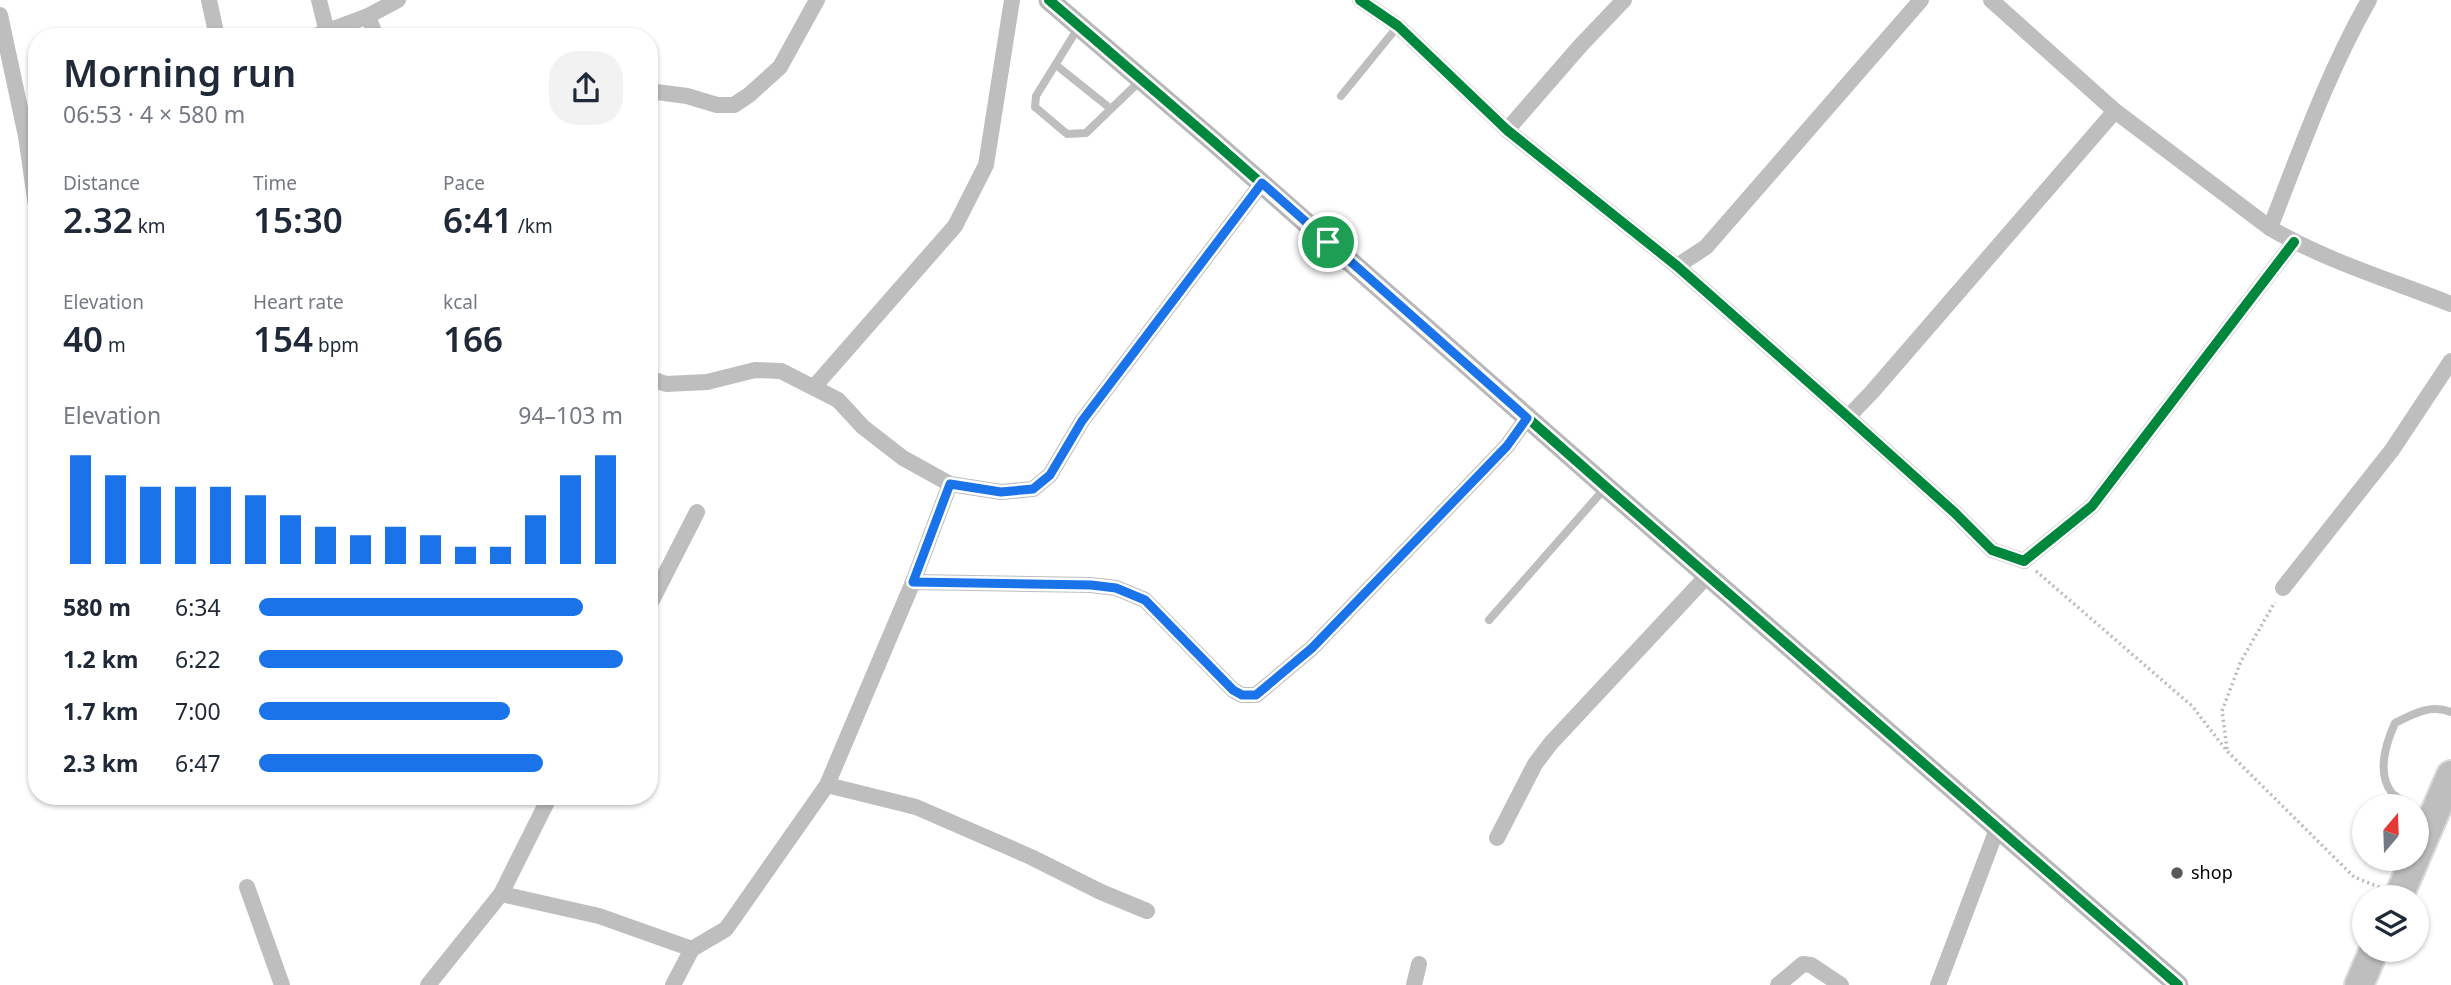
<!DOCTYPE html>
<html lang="en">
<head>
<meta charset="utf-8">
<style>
	body { margin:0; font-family:"Noto Sans",sans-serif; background:#f2f2f3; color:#1f2937; height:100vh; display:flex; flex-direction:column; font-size:26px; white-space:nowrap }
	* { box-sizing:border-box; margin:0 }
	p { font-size:23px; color:#747a83 }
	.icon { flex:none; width:38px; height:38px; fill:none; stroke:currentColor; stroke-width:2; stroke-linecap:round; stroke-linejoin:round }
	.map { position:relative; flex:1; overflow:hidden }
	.drawer { position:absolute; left:28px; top:28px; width:630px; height:777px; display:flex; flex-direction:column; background:#fff; border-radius:28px; box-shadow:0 2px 5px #0004 }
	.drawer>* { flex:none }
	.needle { width:46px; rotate:19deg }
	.buttons { position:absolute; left:2352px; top:794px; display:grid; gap:14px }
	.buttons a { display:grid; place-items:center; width:77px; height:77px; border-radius:50%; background:#fff; box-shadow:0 2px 5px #0004; font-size:35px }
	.pin { position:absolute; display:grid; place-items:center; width:60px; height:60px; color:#fff; margin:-30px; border:4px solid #fff; border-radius:50%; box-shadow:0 2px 7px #0007 }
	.round { display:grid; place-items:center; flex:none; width:74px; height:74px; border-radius:28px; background:#f2f2f3 }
	.head { display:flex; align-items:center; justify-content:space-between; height:119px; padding:0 35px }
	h1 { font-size:38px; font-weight:600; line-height:52px }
	.metrics { display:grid; grid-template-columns:repeat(3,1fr); gap:10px; height:119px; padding:7px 35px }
	.metrics div { display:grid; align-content:center }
	.metrics b { font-size:35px; font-weight:600 }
	.metrics small { font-size:19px; font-weight:400 }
	.metrics p { font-size:19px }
	.chart { height:196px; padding:14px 35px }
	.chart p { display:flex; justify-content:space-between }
	.chart svg { width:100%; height:126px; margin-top:7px; stroke:#1a73e8; stroke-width:6 }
	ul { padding:0 35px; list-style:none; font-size:23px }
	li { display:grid; grid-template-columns:112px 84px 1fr; align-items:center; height:52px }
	li i { height:18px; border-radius:9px; background:#1a73e8 }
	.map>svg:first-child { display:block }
</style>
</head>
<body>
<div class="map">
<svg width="2451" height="985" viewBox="0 0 2451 985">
	<rect width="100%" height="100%" fill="#fff"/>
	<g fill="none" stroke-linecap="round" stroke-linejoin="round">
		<!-- highway casing -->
		<g stroke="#dbdbdb" stroke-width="32">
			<g id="highway">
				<polyline points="2417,854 2451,775"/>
				<polyline points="2398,898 2415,859"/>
				<polyline points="2359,985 2374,950"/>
			</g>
		</g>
		<!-- path -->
		<g stroke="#b9b9b9" stroke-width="3.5" stroke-dasharray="2 3.5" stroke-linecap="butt">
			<polyline points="2036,571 2192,706 2227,751 2354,877 2379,887"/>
			<polyline points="2227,749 2222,711 2241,661 2275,602"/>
		</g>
		<!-- lane -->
		<g stroke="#bebebe" stroke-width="8">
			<polyline points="1078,28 1036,96 1035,107 1067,134 1086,133 1141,80"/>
			<polyline points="1056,65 1111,109"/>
			<polyline points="1341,96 1398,26"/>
			<polyline points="1489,620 1606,487"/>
			<path d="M2410,807c-6,-5 -13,-9 -18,-14 -16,-20 -6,-50 3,-70 18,-9 35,-19 56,-11"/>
		</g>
		<!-- street -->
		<g stroke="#bebebe" stroke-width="16">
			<polyline points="209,0 217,37"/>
			<polyline points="319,0 327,32"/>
			<polyline points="1360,0 1398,26 1507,130 1677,266 1848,417 1955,513 1992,550 2024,561 2092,506 2294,242"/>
			<path d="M1991,0l124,111 155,117c56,33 120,52 181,76"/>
			<polyline points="0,15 26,136 37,213"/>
			<polyline points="368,16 376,37"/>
			<polyline points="312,37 368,16 398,0"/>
			<polyline points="649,91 687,96 717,105 734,105 749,95 780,67 817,0"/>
			<polyline points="1507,130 1581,45 1624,0"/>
			<path d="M2270,228c30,-77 58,-156 99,-228"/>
			<polyline points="1677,266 1706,247 1921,0"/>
			<polyline points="649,378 666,384 707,382 755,370 781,371 838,400 863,427 903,458 950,484 1001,492 1033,489 1050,475 1082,421 1262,183"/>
			<polyline points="814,387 955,226 986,165 1012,0"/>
			<polyline points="1848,417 1872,392 2115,111"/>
			<polyline points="913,582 1091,585 1116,588 1145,600 1233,690 1242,695 1256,695 1312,648 1507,446 1527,418"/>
			<polyline points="2283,588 2392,450 2451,361"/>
			<polyline points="649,606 697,512"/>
			<polyline points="827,785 916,807 1031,857 1101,892 1147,911"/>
			<polyline points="1497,838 1535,764 1551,743 1707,576"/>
			<polyline points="247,887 282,985"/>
			<polyline points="501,894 599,916 692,949"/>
			<polyline points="428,985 501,894 550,796"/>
			<polyline points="673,985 692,949 726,929 827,785 913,582 950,484"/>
			<polyline points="1414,985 1419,964"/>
			<polyline points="1778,985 1803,964 1811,965 1841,985"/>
			<polyline points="1938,985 1997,829"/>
		</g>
		<!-- secondary -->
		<polyline stroke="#b8b8b8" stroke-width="21" points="1049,0 1212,140 1606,487 2178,985"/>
		<!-- highway -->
		<use href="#highway" stroke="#bebebe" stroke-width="28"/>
		<!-- cycleway casing -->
		<g stroke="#fff" stroke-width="15">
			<g id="cycleway">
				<polyline points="1049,0 1212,140 1606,487 2178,985"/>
				<polyline points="1360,0 1398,26 1507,130 1677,266 1848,417 1955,513 1992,550 2024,561 2092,506 2294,242"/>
			</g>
		</g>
		<!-- cycleway -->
		<use href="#cycleway" stroke="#00873e" stroke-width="10"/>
	</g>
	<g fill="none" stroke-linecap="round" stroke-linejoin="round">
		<!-- route casing -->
		<g stroke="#fff" stroke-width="14">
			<polygon id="route" points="1262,183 1527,418 1507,446 1312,648 1256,695 1242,695 1233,690 1145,600 1116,588 1091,585 913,582 950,484 1001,492 1033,489 1050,475 1082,421"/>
		</g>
		<!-- route -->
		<use href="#route" stroke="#1a73e8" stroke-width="9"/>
	</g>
	<!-- markers -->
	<circle fill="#595959" stroke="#fff" stroke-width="2.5" cx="2177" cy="873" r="7"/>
	<g text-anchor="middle" stroke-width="7" stroke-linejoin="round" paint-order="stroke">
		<!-- poi labels -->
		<g font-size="18" fill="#000" stroke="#fff" text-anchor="start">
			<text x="2191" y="879">shop</text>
		</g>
	</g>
</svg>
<div class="buttons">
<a><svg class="needle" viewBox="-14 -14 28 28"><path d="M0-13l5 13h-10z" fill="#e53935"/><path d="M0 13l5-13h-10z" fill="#747a83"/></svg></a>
<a><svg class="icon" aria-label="layers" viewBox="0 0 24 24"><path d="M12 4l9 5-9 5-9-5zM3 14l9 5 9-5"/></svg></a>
</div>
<div class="pin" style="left:1328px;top:242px;background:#1e9e55"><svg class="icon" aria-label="arrive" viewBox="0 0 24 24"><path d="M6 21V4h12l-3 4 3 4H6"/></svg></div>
<section class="drawer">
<div class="head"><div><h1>Morning run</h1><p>06:53 · 4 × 580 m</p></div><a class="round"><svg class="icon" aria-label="share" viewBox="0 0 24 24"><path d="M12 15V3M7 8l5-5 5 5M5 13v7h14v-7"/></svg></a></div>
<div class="metrics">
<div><p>Distance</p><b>2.32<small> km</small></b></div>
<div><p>Time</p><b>15:30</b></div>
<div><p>Pace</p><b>6:41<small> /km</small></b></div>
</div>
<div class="metrics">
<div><p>Elevation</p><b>40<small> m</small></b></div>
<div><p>Heart rate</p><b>154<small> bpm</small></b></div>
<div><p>kcal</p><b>166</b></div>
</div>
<div class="chart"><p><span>Elevation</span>94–103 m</p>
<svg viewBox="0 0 160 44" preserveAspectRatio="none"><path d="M5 44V6M15 44V13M25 44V17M35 44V17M45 44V17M55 44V20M65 44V27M75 44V31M85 44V34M95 44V31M105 44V34M115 44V38M125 44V38M135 44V27M145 44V13M155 44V6"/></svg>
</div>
<ul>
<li><b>580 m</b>6:34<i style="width:89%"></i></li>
<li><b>1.2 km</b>6:22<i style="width:100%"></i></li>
<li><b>1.7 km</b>7:00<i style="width:69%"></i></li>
<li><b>2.3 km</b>6:47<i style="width:78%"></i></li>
</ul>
</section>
</div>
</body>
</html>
